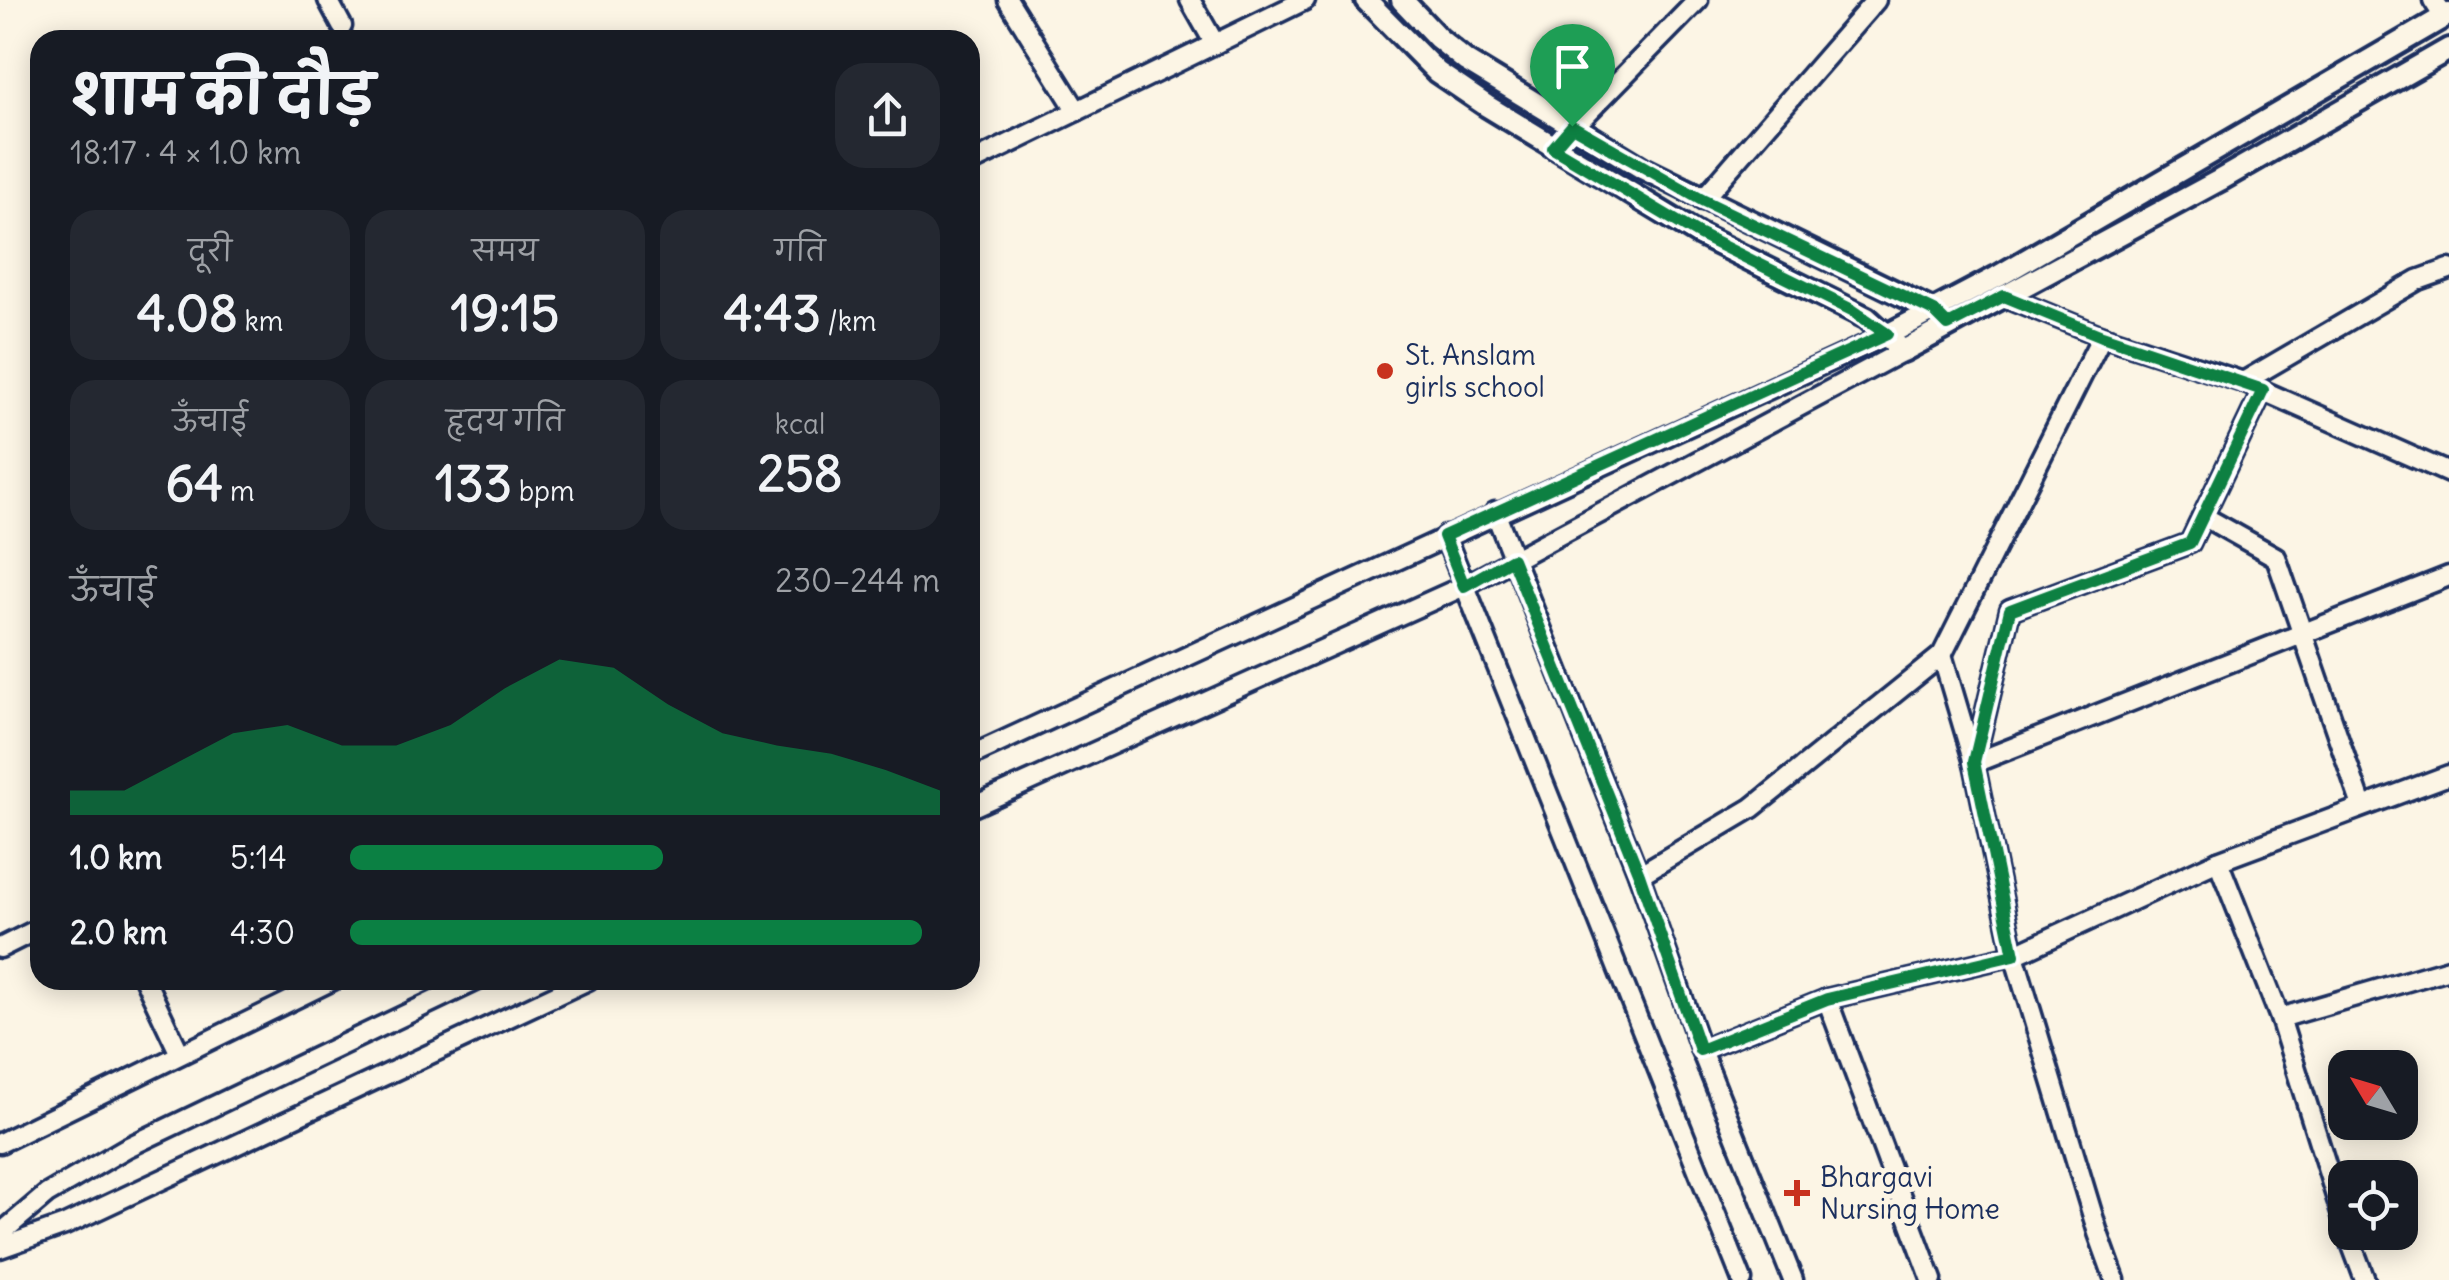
<!DOCTYPE html>
<html lang="hi">
<head>
<meta charset="utf-8">
<style>
	body { margin:0; font-family:Delius,"Playpen Sans Deva",sans-serif; background:#242831; color:#f1f3f6; height:100vh; display:flex; flex-direction:column; font-size:38px; white-space:nowrap }
	* { box-sizing:border-box; margin:0 }
	p { font-size:32px; color:#9ea1a6 }
	.icon { flex:none; width:55px; height:55px; fill:none; stroke:currentColor; stroke-width:2; stroke-linecap:round; stroke-linejoin:round }
	.map { position:relative; flex:1; overflow:hidden }
	.drawer { position:absolute; left:30px; top:30px; width:950px; height:960px; display:flex; flex-direction:column; background:#171b24; border-radius:30px; box-shadow:0 5px 25px #0003 }
	.drawer>* { flex:none }
	.needle { width:65px; rotate:308deg }
	.fabs { position:absolute; left:2328px; top:1050px; display:grid; gap:20px }
	.fabs a { display:grid; place-items:center; width:90px; height:90px; border-radius:20px; background:#171b24; box-shadow:0 5px 25px #0003; font-size:50px }
	.pin { position:absolute; display:grid; place-items:center; width:85px; height:85px; color:#fff; margin:-102px -42px; border-radius:50% 50% 50% 0; rotate:-45deg; box-shadow:0 0 10px #0007 }
	.pin .icon { rotate:45deg }
	.round { display:grid; place-items:center; flex:none; width:105px; height:105px; border-radius:30px; background:#242831 }
	.head { display:flex; align-items:center; justify-content:space-between; height:170px; padding:0 40px }
	h1 { font-size:55px; font-weight:700; line-height:75px }
	.metrics { display:grid; grid-template-columns:repeat(3,1fr); gap:15px; height:170px; padding:10px 40px }
	.metrics div { display:grid; align-content:center; border-radius:25px; background:#242831; text-align:center }
	.metrics b { font-size:50px; font-weight:700 }
	.metrics small { font-size:28px; font-weight:400 }
	.metrics p { font-size:28px }
	.chart { height:280px; padding:20px 40px }
	.chart p { display:flex; justify-content:space-between }
	.chart svg { width:100%; height:180px; margin-top:10px; fill:#0b8043; opacity:.7 }
	ul { padding:0 40px; list-style:none; font-size:32px }
	li { display:grid; grid-template-columns:160px 120px 1fr; align-items:center; height:75px }
	li i { height:25px; border-radius:12px; background:#0b8043 }
	.map>svg:first-child { display:block }
</style>
</head>
<body>
<div class="map">
<svg width="2449" height="1280" viewBox="0 0 2449 1280">
	<rect width="100%" height="100%" fill="#fcf5e5"/>
	<filter id="ink" filterUnits="userSpaceOnUse"><feTurbulence type="fractalNoise" baseFrequency=".01" numOctaves="2"/><feDisplacementMap in="SourceGraphic" scale="20" xChannelSelector="R" yChannelSelector="G"/><feConvolveMatrix kernelMatrix="1 2 1 2 8 2 1 2 1" color-interpolation-filters="sRGB"/></filter>
	<g filter="url(#ink)">
		<g fill="none" stroke-linecap="round" stroke-linejoin="round">
			<!-- minor casing -->
			<g stroke="#1b2f5e" stroke-width="25">
				<g id="minor">
					<polyline points="328,0 342,26"/>
					<polyline points="1008,0 1077,111"/>
					<polyline points="1190,0 1215,44"/>
					<polyline points="2433,0 2444,17"/>
					<polyline points="1553,148 1698,0"/>
					<polyline points="970,163 1305,0"/>
					<polyline points="1702,200 1876,0"/>
					<polyline points="2003,296 2102,336 2243,382 2449,473"/>
					<polyline points="2243,382 2418,280 2449,269"/>
					<polyline points="1495,512 1639,875 1701,1050 1793,1280"/>
					<polyline points="2203,516 2276,557 2362,806"/>
					<polyline points="1445,536 1742,1280"/>
					<polyline points="1942,655 1974,763 2014,955 2098,1233 2115,1280"/>
					<polyline points="970,756 1887,335"/>
					<polyline points="1974,762 2010,610 2190,543 2263,390"/>
					<polyline points="1974,763 2449,576"/>
					<polyline points="970,808 1464,586 1903,351"/>
					<polyline points="2218,861 2280,1018 2345,1225"/>
					<polyline points="1639,875 1752,808 1942,655 2102,336"/>
					<polyline points="0,948 40,928"/>
					<polyline points="145,980 180,1054"/>
					<polyline points="1827,999 1932,1280"/>
					<polyline points="2280,1018 2449,969"/>
					<polyline points="1701,1050 1827,999 2014,955 2218,861 2449,775"/>
					<polyline points="0,1143 333,980"/>
					<polyline points="2347,1232 2365,1280"/>
					<polyline points="0,1234 47,1194 126,1148 478,980"/>
					<polyline points="0,1248 65,1225 588,980"/>
				</g>
			</g>
			<!-- tertiary casing -->
			<g stroke="#1b2f5e" stroke-width="28">
				<g id="tertiary">
					<polyline points="1366,0 1437,72 1487,106 1698,234 1867,318 1903,351 2220,180 2449,49"/>
					<polyline points="1402,0 1438,38 1466,61 1642,168 1934,311 1940,317"/>
					<polyline points="1887,335 1997,277 2449,14"/>
				</g>
			</g>
			<!-- minor -->
			<use href="#minor" stroke="#fcf5e5" stroke-width="18"/>
			<!-- tertiary -->
			<use href="#tertiary" stroke="#fcf5e5" stroke-width="20"/>
		</g>
	</g>
	<g fill="none" stroke-linecap="round" stroke-linejoin="round" filter="url(#ink)">
		<!-- route casing -->
		<g stroke="#fff" stroke-width="20">
			<polygon id="route" points="1572,126 1702,200 1934,311 1948,325 2004,296 2102,336 2263,390 2190,543 2010,610 1974,762 2014,955 1827,999 1700,1050 1639,874 1512,559 1464,586 1444,536 1887,334 1852,310 1698,234 1553,148"/>
		</g>
		<!-- route -->
		<use href="#route" stroke="#0b8043" stroke-width="12"/>
	</g>
	<!-- markers -->
	<g fill="#c8321e" stroke="#fcf5e5" stroke-width="4">
		<circle cx="1385" cy="371" r="10"/>
		<path d="M1792 1178h10v10h10v10h-10v10h-10v-10h-10v-10h10z"/>
	</g>
	<g text-anchor="middle" stroke-width="10" stroke-linejoin="round" paint-order="stroke">
		<!-- poi labels -->
		<g font-size="28" fill="#1b2f5e" stroke="#fcf5e5" text-anchor="start">
			<text x="1405" y="365">St. Anslam<tspan x="1405" dy="32">girls school</tspan></text>
			<text x="1820" y="1187">Bhargavi<tspan x="1820" dy="32">Nursing Home</tspan></text>
		</g>
	</g>
</svg>
<div class="fabs">
<a><svg class="needle" viewBox="-14 -14 28 28"><path d="M0-13l5 13h-10z" fill="#e53935"/><path d="M0 13l5-13h-10z" fill="#9ea1a6"/></svg></a>
<a><svg class="icon" aria-label="locate" viewBox="0 0 24 24"><circle cx="12" cy="12" r="6"/><path d="M12 2v4M12 18v4M2 12h4M18 12h4"/></svg></a>
</div>
<div class="pin" style="left:1572px;top:126px;background:#1e9e55"><svg class="icon" aria-label="arrive" viewBox="0 0 24 24"><path d="M6 21V4h12l-3 4 3 4H6"/></svg></div>
<section class="drawer">
<div class="head"><div><h1>शाम की दौड़</h1><p>18:17 · 4 × 1.0 km</p></div><a class="round"><svg class="icon" aria-label="share" viewBox="0 0 24 24"><path d="M12 15V3M7 8l5-5 5 5M5 13v7h14v-7"/></svg></a></div>
<div class="metrics">
<div><p>दूरी</p><b>4.08<small> km</small></b></div>
<div><p>समय</p><b>19:15</b></div>
<div><p>गति</p><b>4:43<small> /km</small></b></div>
</div>
<div class="metrics">
<div><p>ऊँचाई</p><b>64<small> m</small></b></div>
<div><p>हृदय गति</p><b>133<small> bpm</small></b></div>
<div><p>kcal</p><b>258</b></div>
</div>
<div class="chart"><p><span>ऊँचाई</span>230–244 m</p>
<svg viewBox="0 0 160 44" preserveAspectRatio="none"><path d="M0 44V38L10 38L20 31L30 24L40 22L50 27L60 27L70 22L80 13L90 6L100 8L110 17L120 24L130 27L140 29L150 33L160 38V44z"/></svg>
</div>
<ul>
<li><b>1.0 km</b>5:14<i style="width:53%"></i></li>
<li><b>2.0 km</b>4:30<i style="width:97%"></i></li>
</ul>
</section>
</div>
</body>
</html>
